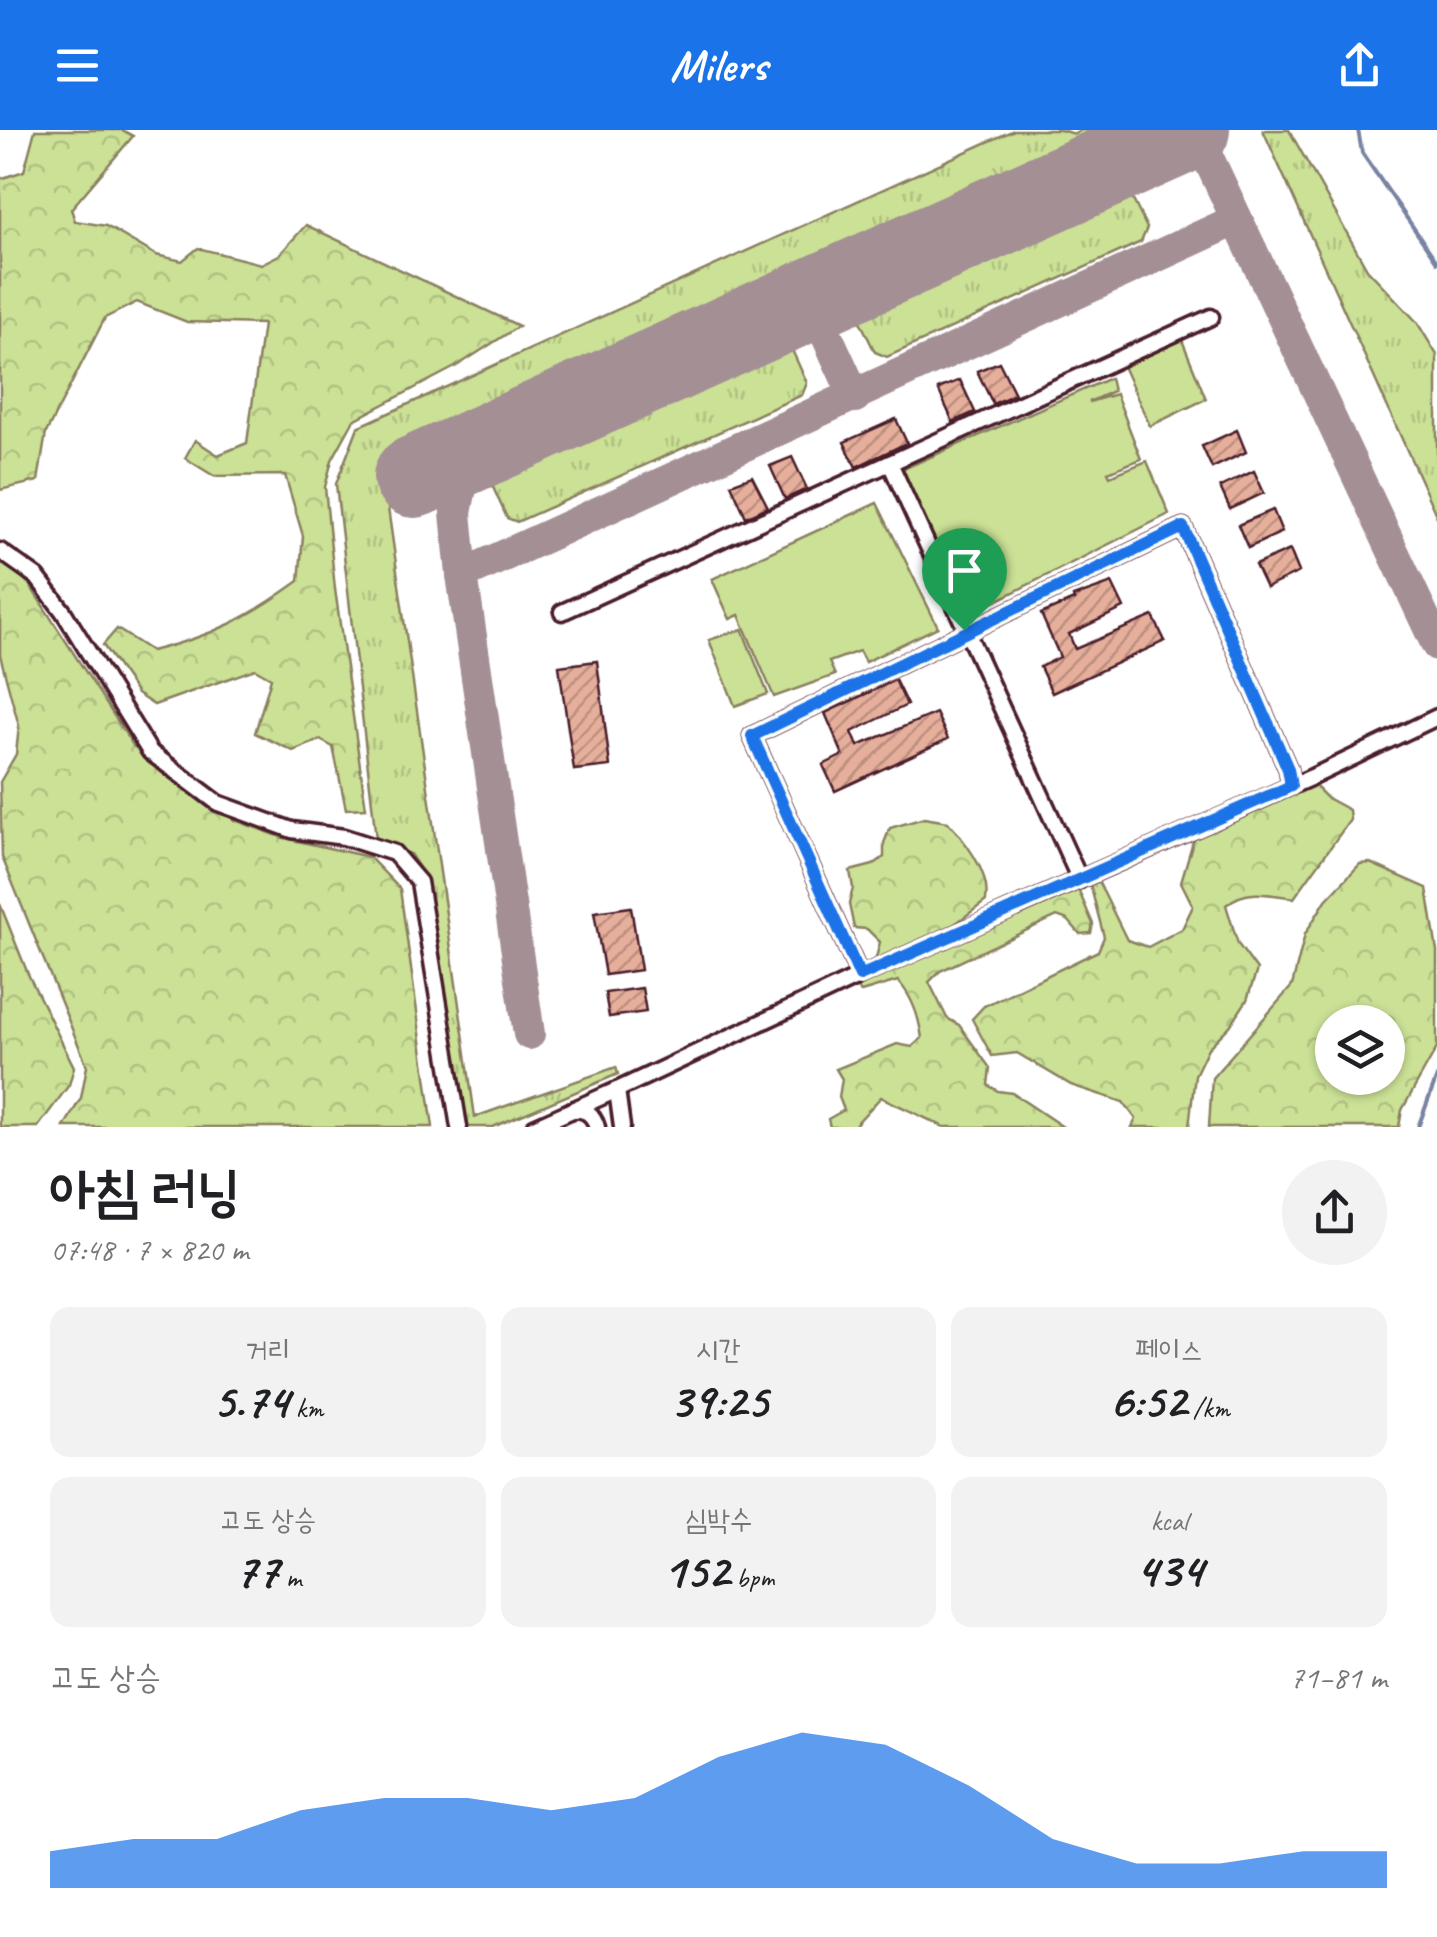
<!DOCTYPE html>
<html lang="ko">
<head>
<meta charset="utf-8">
<style>
	body { margin:0; font-family:Caveat,"Poor Story",sans-serif; background:#f2f2f2; color:#202124; height:100vh; display:flex; flex-direction:column; font-size:38px; white-space:nowrap }
	* { box-sizing:border-box; margin:0 }
	p { font-size:32px; color:#757577 }
	.icon { flex:none; width:55px; height:55px; fill:none; stroke:currentColor; stroke-width:2; stroke-linecap:round; stroke-linejoin:round }
	.map { position:relative; height:997px; overflow:hidden }
	.details { display:flex; flex-direction:column; background:#fff; flex:1 }
	.details>* { flex:none }
	.buttons { position:absolute; left:1315px; top:875px; display:grid; gap:20px }
	.buttons a { display:grid; place-items:center; width:90px; height:90px; border-radius:50%; background:#fff; box-shadow:0 2px 8px #0004; font-size:50px }
	.pin { position:absolute; display:grid; place-items:center; width:85px; height:85px; color:#fff; margin:-102px -42px; border-radius:50% 50% 50% 0; rotate:-45deg; box-shadow:0 0 10px #0007 }
	.pin .icon { rotate:45deg }
	.round { display:grid; place-items:center; flex:none; width:105px; height:105px; border-radius:52px; background:#f2f2f2 }
	.headline { display:flex; align-items:center; justify-content:space-between; height:170px; padding:0 50px }
	h1 { font-size:55px; font-weight:700; line-height:75px }
	.stats { display:grid; grid-template-columns:repeat(3,1fr); gap:15px; height:170px; padding:10px 50px }
	.stats div { display:grid; align-content:center; border-radius:20px; background:#f2f2f2; text-align:center }
	.stats b { font-size:50px; font-weight:700 }
	.stats small { font-size:28px; font-weight:400 }
	.stats p { font-size:28px }
	.chart { height:280px; padding:20px 50px }
	.chart p { display:flex; justify-content:space-between }
	.chart svg { width:100%; height:180px; margin-top:10px; fill:#1a73e8; opacity:.7 }
	header { display:flex; justify-content:space-between; align-items:center; height:130px; padding:0 50px; background:#1a73e8; color:#fff; font-size:45px; font-weight:700 }
	.map>svg:first-child { display:block }
</style>
</head>
<body>
<header><svg class="icon" aria-label="menu" viewBox="0 0 24 24"><path d="M4 6h16M4 12h16M4 18h16"/></svg>Milers<svg class="icon" aria-label="share" viewBox="0 0 24 24"><path d="M12 15V3M7 8l5-5 5 5M5 13v7h14v-7"/></svg></header>
<div class="map">
<svg width="1437" height="997" viewBox="0 0 1437 997">
	<defs>
		<pattern id="grass-tufts" width="24" height="20" patternUnits="userSpaceOnUse" patternTransform="scale(2.5)"><rect width="24" height="20" fill="#cbe196"/><path d="M3 7l-1-3M5 7V3M7 7l1-3M15 17l-1-3M17 17v-4M19 17l1-3" fill="none" stroke="#b0c181"/></pattern>
		<pattern id="forest-crowns" width="20" height="18" patternUnits="userSpaceOnUse" patternTransform="scale(2.5)"><rect width="20" height="18" fill="#cbe196"/><path d="M2 6a3 3 0 1 1 6 0M12 15a3 3 0 1 1 6 0" fill="none" stroke="#b0c181"/></pattern>
		<pattern id="building-hatch" width="6" height="6" patternUnits="userSpaceOnUse" patternTransform="scale(2.5)"><rect width="6" height="6" fill="#e6af9b"/><path d="M-1 1l2-2M0 6l6-6M5 7l2-2" fill="none" stroke="#bc8e7f"/></pattern>
	</defs>
	<rect width="100%" height="100%" fill="#fff"/>
	<filter id="ink" filterUnits="userSpaceOnUse"><feTurbulence type="fractalNoise" baseFrequency=".01" numOctaves="2"/><feDisplacementMap in="SourceGraphic" scale="20" xChannelSelector="R" yChannelSelector="G"/><feConvolveMatrix kernelMatrix="1 2 1 2 8 2 1 2 1" color-interpolation-filters="sRGB"/></filter>
	<g filter="url(#ink)">
		<!-- grass -->
		<g fill="url(#grass-tufts)" stroke="#8a8060" stroke-width="2.5">
			<polygon points="1014,0 1060,0 1075,4 1081,0 1121,0 382,336 475,987 616,937 618,944 493,997 466,997 424,745 410,724 376,709 336,354 358,297"/>
			<polygon points="1263,0 1289,0 1367,139 1417,192 1437,225 1437,387"/>
			<polygon points="1119,62 1131,66 1147,98 1141,112 887,227 875,222 859,189 865,177"/>
			<polygon points="781,216 792,220 807,253 802,265 517,392 507,388 492,355 500,342"/>
		</g>
		<!-- forest -->
		<g fill="url(#forest-crowns)" stroke="#8a8060" stroke-width="2.5" fill-rule="evenodd">
			<path d="M35,0h87l11,6 -62,73 4,12 31,5 50,29 26,6 16,-13 63,16 18,-9 27,-30 213,101 -62,40 -103,54 -22,40 -7,27 10,102 31,219 -20,1 -13,-62 -13,-7 -27,11 -38,-18 16,-55 -16,-9 -101,36 -17,-11 -34,-49 14,-16 34,22c62,-15 97,-33 148,-70l4,-45 -18,-61 -71,1 -29,-18 10,-18 23,15 29,-12 16,-119 -76,-2 -50,-20 -32,16 -59,115 -8,48 -38,9v-311l24,-8z"/>
			<polygon points="0,433 10,436 29,454 134,617 234,690 284,708 369,727 400,759 433,997 64,997 81,968 87,936 2,727 0,652 16,624 19,596 0,525"/>
			<path d="M1311,652l16,16 22,12 1,10 -56,78c-24,-4 -49,-10 -68,7l12,39 19,26 -10,30 -17,26 -22,22 -13,27 -6,52h-57l4,-8 -13,-17 -52,-17 -54,-32 -25,3 -20,-37 12,-13 114,-55 6,-14 -14,-53 8,-3 29,59 21,7 34,-18 11,-23 -12,-24 13,-44z"/>
			<path d="M924,688l24,4c18,20 43,52 38,79l-54,40 -57,21 5,-20 -13,-13 -13,-1 -5,-24 4,-16 -3,-17 23,-6 11,-8v-14l6,-15z"/>
			<path d="M1370,733l57,25 10,63v97l-35,62 -3,17h-190l3,-49 80,-92 13,-52 21,-34 34,-36zM1332,892h56v56h-56z"/>
			<path d="M1069,759h9l15,35 -2,9 -11,1 -12,-14 -11,-4 -117,55 -11,11 18,36 12,7 31,43 -2,17 10,6 14,2 51,34h-119l-63,-30 -28,30h-23l-2,-8 16,-9 -5,-13 3,-18 -6,-10 61,-25 15,3 10,-9c-3,-21 -10,-42 -24,-57l-37,11 -5,-5z"/>
			<polygon points="0,774 28,844 74,937 69,955 38,997 0,997"/>
		</g>
		<!-- park -->
		<g fill="#cbe196" stroke="#8a8060" stroke-width="2.5">
			<polygon points="1182,210 1206,269 1150,296 1123,236"/>
			<polygon points="1110,248 1113,261 1089,272 1116,264 1141,329 1108,342 1110,346 1147,331 1169,384 968,485 903,339"/>
			<polygon points="877,373 938,497 865,532 859,521 829,532 835,545 774,567 739,485 730,489 712,449"/>
			<polygon points="742,499 768,564 735,576 709,510"/>
		</g>
		<g fill="none" stroke-linecap="round" stroke-linejoin="round">
			<!-- stream -->
			<g stroke="#7883a2" stroke-width="4">
				<polyline points="1358,0 1362,23 1437,132"/>
				<polyline points="1418,997 1437,947"/>
			</g>
			<!-- taxiway -->
			<g stroke="#a48f95" stroke-width="32">
				<polyline points="1195,0 1437,515"/>
				<polyline points="811,171 855,267"/>
				<polyline points="468,322 456,383 462,445 529,904"/>
				<polyline points="462,445 1236,90"/>
			</g>
			<!-- runway -->
			<polyline stroke="#a48f95" stroke-width="82" points="414,347 1189,0"/>
		</g>
		<!-- building -->
		<g fill="url(#building-hatch)" stroke="#4a1f2b" stroke-width="2.5">
			<polygon points="999,232 1015,264 993,274 977,241"/>
			<polygon points="960,250 975,282 953,292 938,259"/>
			<polygon points="896,289 907,313 856,337 844,312"/>
			<polygon points="1237,300 1246,322 1212,338 1202,316"/>
			<polygon points="792,327 807,359 785,369 770,336"/>
			<polygon points="1254,341 1264,363 1230,379 1220,357"/>
			<polygon points="752,346 768,377 746,387 731,354"/>
			<polygon points="1273,380 1282,402 1248,418 1238,395"/>
			<polygon points="1290,420 1299,442 1266,458 1255,435"/>
			<polygon points="1112,453 1124,478 1069,504 1075,519 1153,486 1165,511 1052,563 1040,537 1060,527 1041,484 1074,470 1073,467"/>
			<polygon points="597,531 610,636 574,640 559,536"/>
			<polygon points="895,550 907,575 852,602 858,616 936,583 948,609 835,661 823,635 843,625 825,583"/>
			<polygon points="631,777 641,840 605,845 594,782"/>
			<polygon points="642,858 646,882 609,887 605,863"/>
		</g>
		<g fill="none" stroke-linecap="round" stroke-linejoin="round">
			<!-- minor casing -->
			<g stroke="#4a1f2b" stroke-width="21">
				<g id="minor">
					<polyline points="890,333 1080,750"/>
					<polyline points="0,421 37,447 63,481 150,622 218,673 292,700 344,707 394,723 419,752 459,997"/>
					<polyline points="562,482 1211,187"/>
					<polyline points="860,846 752,606 1183,397 1288,639 1291,656"/>
					<polyline points="617,960 860,846 1312,647 1437,587"/>
					<path d="M572,980c13,-2 21,4 25,17"/>
					<polyline points="534,997 617,960 622,997"/>
				</g>
			</g>
			<!-- minor -->
			<use href="#minor" stroke="#fff" stroke-width="14"/>
		</g>
	</g>
	<g fill="none" stroke-linecap="round" stroke-linejoin="round" filter="url(#ink)">
		<!-- route casing -->
		<g stroke="#fff" stroke-width="20">
			<polygon id="route" points="1183,397 1288,639 1291,656 860,846 752,606"/>
		</g>
		<!-- route -->
		<use href="#route" stroke="#1a73e8" stroke-width="12"/>
	</g>
</svg>
<div class="buttons">
<a><svg class="icon" aria-label="layers" viewBox="0 0 24 24"><path d="M12 4l9 5-9 5-9-5zM3 14l9 5 9-5"/></svg></a>
</div>
<div class="pin" style="left:964px;top:500px;background:#1e9e55"><svg class="icon" aria-label="arrive" viewBox="0 0 24 24"><path d="M6 21V4h12l-3 4 3 4H6"/></svg></div>
</div>
<section class="details">
<div class="headline"><div><h1>아침 러닝</h1><p>07:48 · 7 × 820 m</p></div><a class="round"><svg class="icon" aria-label="share" viewBox="0 0 24 24"><path d="M12 15V3M7 8l5-5 5 5M5 13v7h14v-7"/></svg></a></div>
<div class="stats">
<div><p>거리</p><b>5.74<small> km</small></b></div>
<div><p>시간</p><b>39:25</b></div>
<div><p>페이스</p><b>6:52<small> /km</small></b></div>
</div>
<div class="stats">
<div><p>고도 상승</p><b>77<small> m</small></b></div>
<div><p>심박수</p><b>152<small> bpm</small></b></div>
<div><p>kcal</p><b>434</b></div>
</div>
<div class="chart"><p><span>고도 상승</span>71–81 m</p>
<svg viewBox="0 0 160 44" preserveAspectRatio="none"><path d="M0 44V35L10 32L20 32L30 25L40 22L50 22L60 25L70 22L80 12L90 6L100 9L110 19L120 32L130 38L140 38L150 35L160 35V44z"/></svg>
</div>
</section>
</body>
</html>
